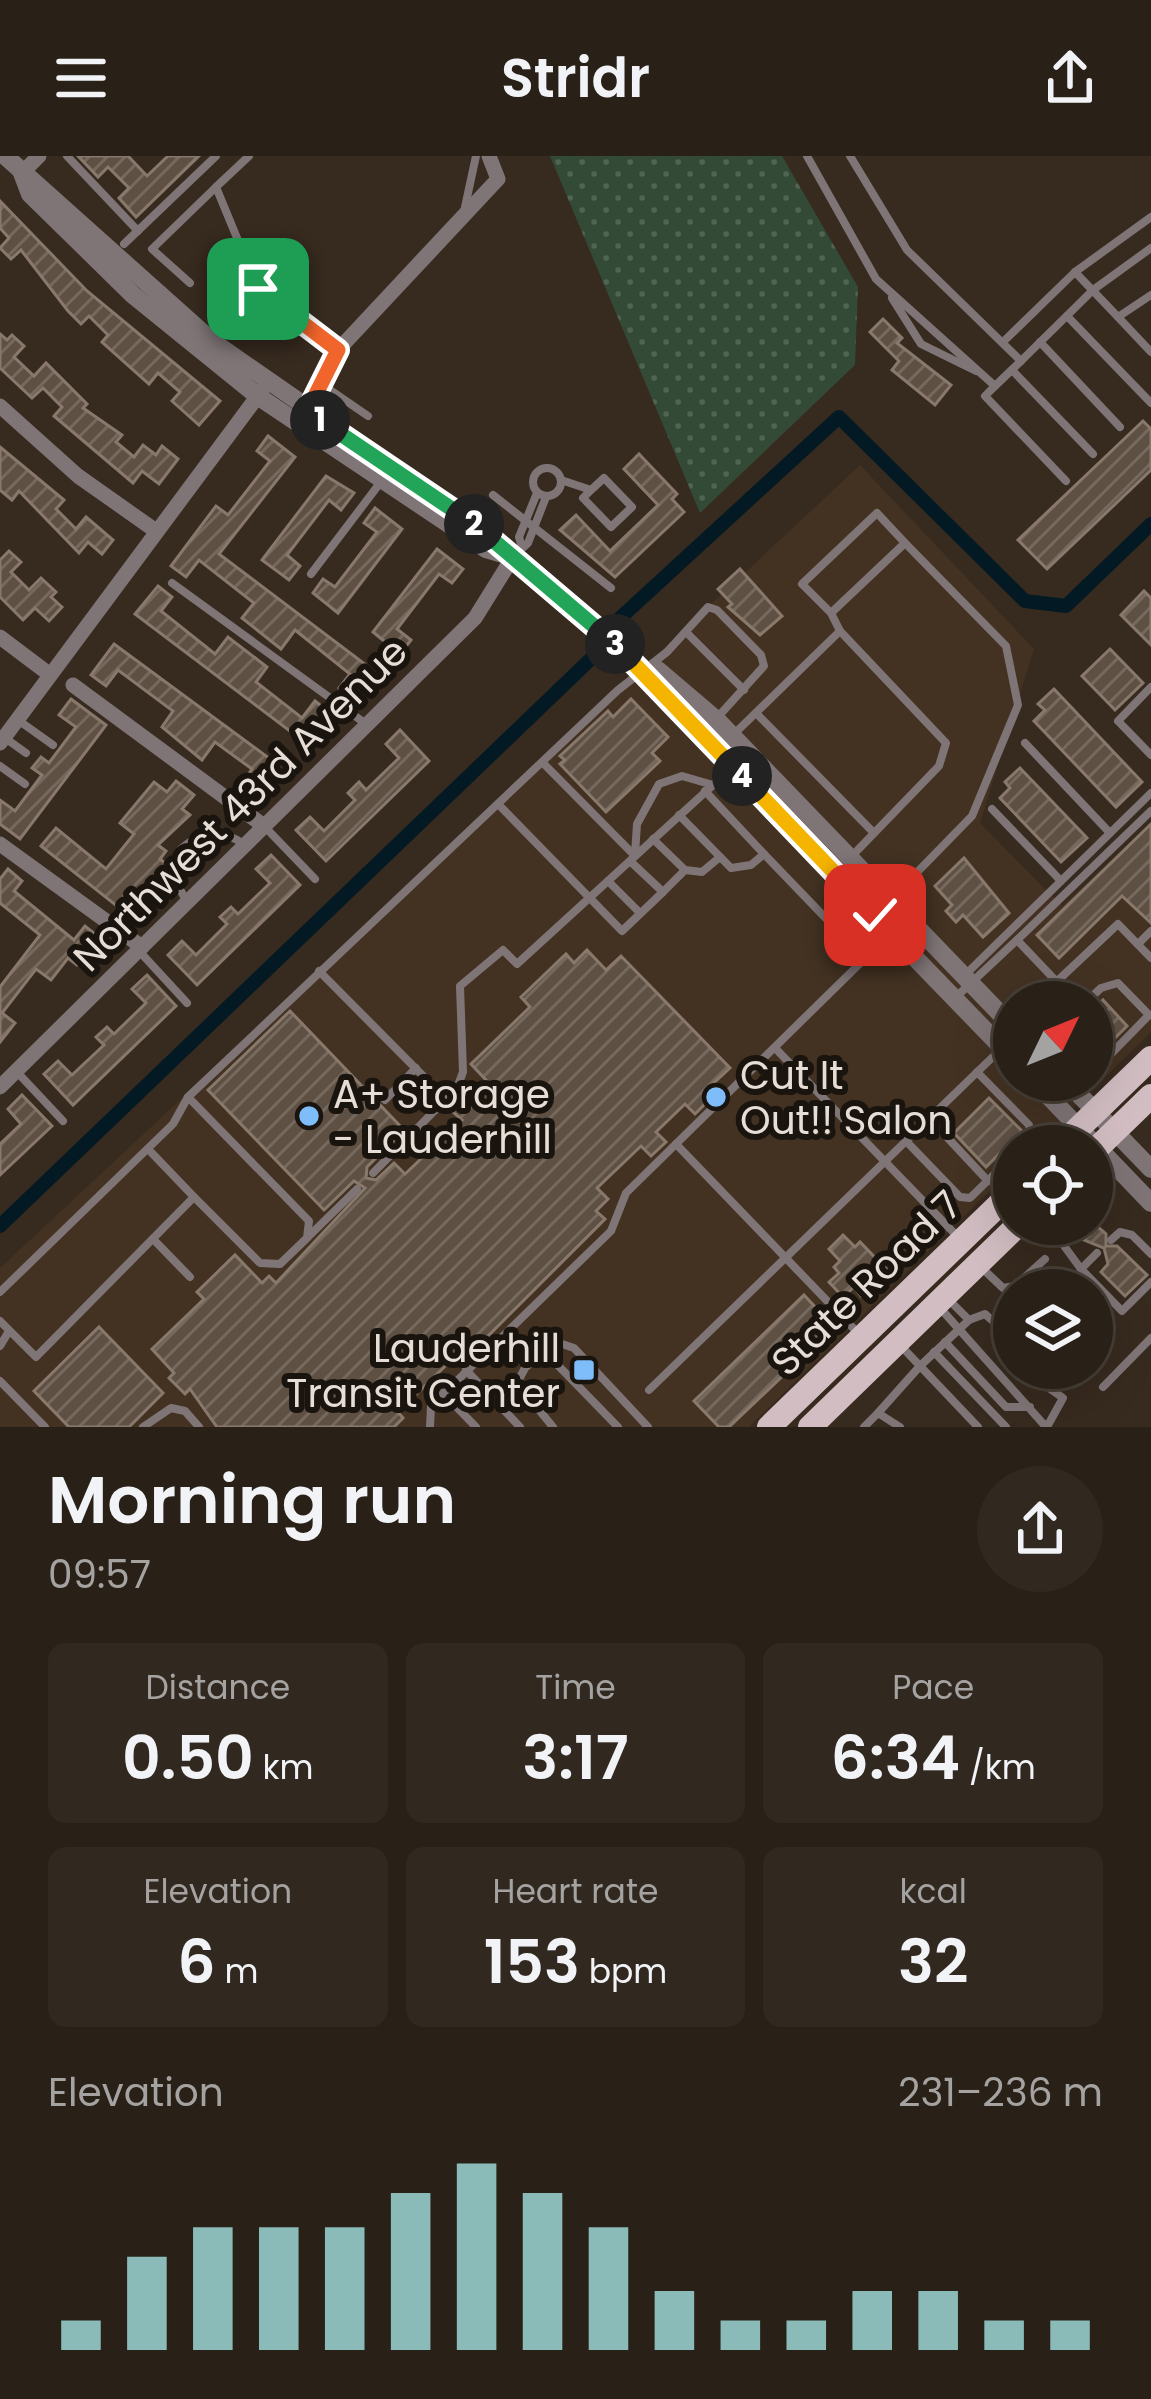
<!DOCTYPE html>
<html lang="en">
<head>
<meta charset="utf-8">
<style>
	body { margin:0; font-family:Poppins,sans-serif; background:#312820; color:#f1f3f6; height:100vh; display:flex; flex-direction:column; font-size:45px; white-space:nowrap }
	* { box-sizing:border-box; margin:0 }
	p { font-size:39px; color:#a5a3a1 }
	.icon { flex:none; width:66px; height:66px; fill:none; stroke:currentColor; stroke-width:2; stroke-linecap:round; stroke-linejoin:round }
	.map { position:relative; height:1271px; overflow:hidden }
	.drawer { display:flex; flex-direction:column; background:#292017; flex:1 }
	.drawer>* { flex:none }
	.needle { width:78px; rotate:47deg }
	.controls { position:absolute; left:993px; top:825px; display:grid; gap:24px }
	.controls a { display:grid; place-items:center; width:120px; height:120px; border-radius:50%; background:#292017; box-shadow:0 12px 48px #0002,0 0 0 3px #453e36; font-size:60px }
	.pin { position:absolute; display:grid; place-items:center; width:102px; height:102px; color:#fff; margin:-51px; border-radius:24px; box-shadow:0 6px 18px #0006 }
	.km { position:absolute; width:60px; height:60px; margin:-30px; border-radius:50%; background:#222; color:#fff; font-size:33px; line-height:60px; text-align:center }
	.round { display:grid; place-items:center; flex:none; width:126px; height:126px; border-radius:63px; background:#312820 }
	.headline { display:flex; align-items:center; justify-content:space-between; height:204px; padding:0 48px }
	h1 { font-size:66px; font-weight:600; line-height:90px }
	.figures { display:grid; grid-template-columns:repeat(3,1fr); gap:18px; height:204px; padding:12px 48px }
	.figures div { display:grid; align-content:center; border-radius:18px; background:#312820; text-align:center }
	.figures b { font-size:60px; font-weight:600 }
	.figures small { font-size:33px; font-weight:400 }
	.figures p { font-size:33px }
	.chart { height:336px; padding:24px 48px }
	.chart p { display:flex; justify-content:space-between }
	.chart svg { width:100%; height:216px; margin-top:12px; stroke:#8bbbb9; stroke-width:6 }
	header { display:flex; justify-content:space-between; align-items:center; height:156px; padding:0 48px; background:#292017; font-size:54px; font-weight:600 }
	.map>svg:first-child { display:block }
</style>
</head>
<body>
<header><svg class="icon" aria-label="menu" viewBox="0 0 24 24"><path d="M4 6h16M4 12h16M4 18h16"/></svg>Stridr<svg class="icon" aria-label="share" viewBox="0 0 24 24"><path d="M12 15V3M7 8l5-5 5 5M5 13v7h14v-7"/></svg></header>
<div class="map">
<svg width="1151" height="1271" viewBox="0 0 1151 1271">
	<defs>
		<pattern id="grass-dots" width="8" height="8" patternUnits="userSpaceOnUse" patternTransform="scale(3)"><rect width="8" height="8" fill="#324a36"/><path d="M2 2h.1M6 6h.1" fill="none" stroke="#506452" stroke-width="1.8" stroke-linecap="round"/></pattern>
		<pattern id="building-hatch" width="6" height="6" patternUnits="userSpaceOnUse" patternTransform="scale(3)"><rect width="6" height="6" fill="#5f5044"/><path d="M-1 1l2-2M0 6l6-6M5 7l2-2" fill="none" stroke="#76695e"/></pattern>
	</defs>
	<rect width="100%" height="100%" fill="#372a1f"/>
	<!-- built -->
	<path fill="#433222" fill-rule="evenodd" d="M860,309l174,184 -54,174 82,83 89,-84v210l-116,114h-21v21l-265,260h-749v-159zM1014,846h78v78h-78z"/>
	<!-- grass -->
	<polygon fill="url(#grass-dots)" points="550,0 782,0 858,131 855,209 700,357"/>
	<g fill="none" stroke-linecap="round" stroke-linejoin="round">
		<!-- canal -->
		<g stroke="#031924" stroke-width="14">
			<polyline points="619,463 839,261 1025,445 1066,450 1151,368"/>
			<polyline points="0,1070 596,498"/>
		</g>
	</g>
	<!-- building -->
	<g fill="url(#building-hatch)" stroke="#89796c" stroke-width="3">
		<polygon points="78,0 128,0 147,20 168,0 199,0 136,61 119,42 129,32 108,11 98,21"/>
		<polygon points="0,45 87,135 220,245 199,269 172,245 180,236 158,217 149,228 102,186 108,179 89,160 81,168 68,155 21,94 11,103 0,92 9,82 0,72"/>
		<polygon points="883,163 902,182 897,187 951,229 935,249 892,214 899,205 870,176"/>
		<polygon points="0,178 7,184 12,179 24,190 14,201 34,220 46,207 87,248 83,252 122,279 116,286 134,301 143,289 156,299 162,290 178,303 159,328 142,315 133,327 54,260 62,251 43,232 32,242 0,212"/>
		<polygon points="1143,265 1151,273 1151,314 1047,413 1018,384"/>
		<polygon points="268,280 295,301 219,398 374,515 352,543 339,532 350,518 295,474 281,493 242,462 254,447 199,404 186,421 171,410 216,350 228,359 270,305 257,295"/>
		<polygon points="0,291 64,344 56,353 76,373 86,361 113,384 102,398 88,386 79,397 19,335 12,344 0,334"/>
		<polygon points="639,298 677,338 672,343 684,356 615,421 560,374 576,359 610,395 658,349 624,313"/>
		<polygon points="326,320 354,337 341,354 329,344 287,399 300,410 289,424 262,404"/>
		<polygon points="375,352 402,373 338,457 313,437 323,423 335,431 377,376 364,367"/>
		<polygon points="437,393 463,413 452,427 439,418 397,473 411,484 400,498 373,476"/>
		<polygon points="9,395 21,406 11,416 29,434 41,422 56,436 51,441 62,451 49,465 35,452 23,464 0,441 0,404"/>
		<polygon points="740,413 782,460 760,479 728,451 732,448 718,433"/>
		<polygon points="158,430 172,441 161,455 215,498 228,481 267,511 256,526 302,562 315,545 330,557 307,588 135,458"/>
		<polygon points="1144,435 1151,442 1151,489 1121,459"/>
		<polygon points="114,488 277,608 255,637 242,627 252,613 215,586 202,604 162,571 173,555 118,514 106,530 91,519"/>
		<polygon points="1110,493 1143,527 1115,554 1082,520"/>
		<polygon points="1054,533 1142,626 1116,651 1034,565 1045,554 1038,548"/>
		<polygon points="71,543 106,569 20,683 0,668 0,644 15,655 42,619 32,612 41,601 49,607 76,571 59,559"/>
		<polygon points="631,543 668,581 652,597 660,605 606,656 560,608 565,604 560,600 608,555 613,561"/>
		<polygon points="400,574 429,605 326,705 296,674 310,661 324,675 355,644 348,637 359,626 366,634 399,602 386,588"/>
		<polygon points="1020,612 1087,682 1061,706 1000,642 1010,632 1005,626"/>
		<polygon points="176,625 194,639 182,653 190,659 158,689 166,695 160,703 166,708 127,758 41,690 56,672 106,713 134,678 120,667 154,626 167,636"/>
		<polygon points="1151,668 1151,767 1122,740 1059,802 1037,779"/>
		<polygon points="271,699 300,729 197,829 168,799 182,785 196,799 227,768 220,761 231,751 238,758 270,727 256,713"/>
		<polygon points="964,702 1009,757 983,781 963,759 956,766 946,755 952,749 935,730"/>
		<polygon points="8,713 22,725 14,735 74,784 85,770 100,782 77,809 68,802 51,824 36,813 2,857 15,867 0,886 0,831 40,779 0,747 0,723"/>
		<polygon points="587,794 606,814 621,800 730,912 704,936 710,943 695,958 685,948 656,976 666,986 651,1000 641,990 597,1032 608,1043 596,1055 605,1063 483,1185 474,1191 470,1186 398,1256 403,1262 394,1271 217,1271 190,1233 185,1238 169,1222 174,1217 152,1193 204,1143 197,1136 235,1099 262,1127 269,1120 276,1127 365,1032 354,1025 324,1054 208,934 290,855 404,974 367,1011 366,1022 376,1024 394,1007 405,1018 462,964 453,956 486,924 471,908 530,851 521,841 566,798 574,807"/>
		<polygon points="147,819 176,850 73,949 44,918 58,905 72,919 104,889 96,881 107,871 114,878 146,847 132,833"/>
		<polygon points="1103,844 1127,870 1109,888 1092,871 1092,855"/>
		<polygon points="22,939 52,970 0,1019 0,988 21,968 8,953"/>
		<polygon points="989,942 1022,975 986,1011 954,977"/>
		<polygon points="1098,1071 1106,1078 1106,1090 1117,1090 1147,1119 1125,1140 1101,1116 1108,1108 1104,1092 1084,1084"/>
		<polygon points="843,1079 855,1091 860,1086 888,1115 861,1140 854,1131 843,1141 829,1126 839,1117 834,1111 840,1105 829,1093"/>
		<polygon points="804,1139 834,1171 729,1271 719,1271 694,1245"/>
		<polygon points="99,1171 163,1237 129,1271 69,1271 34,1235"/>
	</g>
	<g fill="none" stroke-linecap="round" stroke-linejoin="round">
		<!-- service -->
		<g stroke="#7f7577" stroke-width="8">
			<polyline points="67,0 138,75"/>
			<polyline points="807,0 876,123 995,230 1021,205"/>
			<polyline points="850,0 907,94 1021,205 1093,134 1151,92"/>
			<polyline points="216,31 249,0"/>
			<polyline points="465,51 476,0"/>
			<polyline points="124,88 216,0"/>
			<polyline points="1075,116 1118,161 1151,139"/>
			<polyline points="190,127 152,93 216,31 258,133 338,194"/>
			<polyline points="892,142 921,188 976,215"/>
			<polyline points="1067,160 1151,247"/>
			<polyline points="1118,161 1151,196"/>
			<polyline points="1003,186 1075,116 1151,61"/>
			<polyline points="1040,186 1120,271"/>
			<polyline points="1012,214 1093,298"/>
			<polyline points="320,227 368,260"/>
			<polyline points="995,230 985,240 1066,325"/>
			<circle cx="547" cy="326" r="14"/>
			<polyline points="561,324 591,334 583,342 611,371 632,351 604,322 591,334"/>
			<polyline points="493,339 611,432"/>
			<polyline points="522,391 519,381 537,337"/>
			<polyline points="517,397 528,387 546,341"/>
			<polyline points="311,418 380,327"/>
			<polyline points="172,427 366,568"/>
			<polyline points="831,457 802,428 877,357 905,387 831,457 840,475"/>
			<polyline points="687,477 744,534"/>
			<polyline points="1151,531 1118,565 1151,599"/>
			<polyline points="756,557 874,677"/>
			<polyline points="18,564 53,589"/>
			<polyline points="732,580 840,475 946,587 939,610 849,703"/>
			<polyline points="5,582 26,597"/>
			<polyline points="1025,587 1110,677"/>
			<polyline points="544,608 635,700"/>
			<polyline points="0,610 25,628"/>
			<polyline points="499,649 622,775 663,736"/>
			<polyline points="992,653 1061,725"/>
			<polyline points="679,659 731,712 751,709 764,698 705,635"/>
			<polyline points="265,671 315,723"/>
			<polyline points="653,683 685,714 702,716 720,701"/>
			<polyline points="635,698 637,668 659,628 682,620 713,629"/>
			<polyline points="764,698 865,803"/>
			<polyline points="630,705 663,736 685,714"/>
			<polyline points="608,725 640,757"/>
			<path d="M186,744l-12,-21 7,-30c23,-20 38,-21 63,-5"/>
			<polyline points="890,744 972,660 1018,549 1006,490 905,387"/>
			<polyline points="1017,784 1151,655"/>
			<polyline points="1138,788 1151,775"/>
			<polyline points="140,796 187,847"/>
			<polyline points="319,815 446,943"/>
			<polyline points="965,819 1151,637"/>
			<polyline points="956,841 1017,784 1057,826"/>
			<polyline points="1035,846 1118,768 1151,802"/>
			<polyline points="1086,846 1101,832 1118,827 1149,859 1104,905 1092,904"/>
			<polyline points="775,892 957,1080"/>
			<polyline points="17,916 63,965"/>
			<polyline points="977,916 1029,969 1031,982 1023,990"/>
			<polyline points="188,941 309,1065 307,1082 280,1108 260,1107 194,1041"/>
			<polyline points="385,944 416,912"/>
			<polyline points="929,962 988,1025"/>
			<polyline points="906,985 960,1041 970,1042 1014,999"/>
			<polyline points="676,988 858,1177"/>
			<polyline points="373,1017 457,932 463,916 460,830 503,794 517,808 747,598"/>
			<polyline points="1048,1068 1081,1113 1122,1155 1151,1126"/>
			<polyline points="307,1082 357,1033"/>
			<polyline points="153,1083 190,1121"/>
			<polyline points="1111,1084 1120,1076 1132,1079 1151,1098"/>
			<polyline points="983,1113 1003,1132 1015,1130 1045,1103"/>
			<polyline points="1081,1113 1097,1097"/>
			<polyline points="0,1136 173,968 188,941 618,534 667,496 708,451 717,454 761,499 764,510 716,563 697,575"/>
			<polyline points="950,1145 969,1164 985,1158 1003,1174 1014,1203"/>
			<polyline points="941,1153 1046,1271"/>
			<polyline points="0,1165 36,1201 194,1041 148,993"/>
			<polyline points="945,1186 1006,1251 1030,1251"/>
			<polyline points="0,1190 9,1175"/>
			<polyline points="902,1191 920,1210 969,1164"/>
			<polyline points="544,1195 618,1271"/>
			<polyline points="934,1196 1006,1271"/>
			<polyline points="1021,1212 1063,1242 1048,1269"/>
			<polyline points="466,1214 520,1271"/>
			<polyline points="0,1225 45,1271"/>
			<polyline points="1103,1231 1151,1182"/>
			<polyline points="649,1234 1001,893"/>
			<polyline points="443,1237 476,1271"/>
			<polyline points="878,1257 920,1210 978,1271"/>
			<polyline points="143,1271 171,1252 185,1255 199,1271"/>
			<polyline points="430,1271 431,1250 611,1075 626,1037 891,777"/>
			<polyline points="553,1271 517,1227 525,1212 556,1186 574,1192 648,1271"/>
			<polyline points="864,1271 878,1257 900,1271"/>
		</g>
		<!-- minor -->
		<g stroke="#7f7577" stroke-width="15">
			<polyline points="22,17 39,0"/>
			<polyline points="0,250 78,320 156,375"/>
			<polyline points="305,261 338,194 498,23 489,0"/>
			<polyline points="0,481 49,518"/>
			<polyline points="73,529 264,670"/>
			<polyline points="0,587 263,233"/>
			<polyline points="0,688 142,791"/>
			<polyline points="0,931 475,462 513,401"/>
		</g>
		<!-- tertiary -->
		<g stroke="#7f7577" stroke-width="18">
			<polyline points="5,0 213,186 488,377 628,499 646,515 647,525 1014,904"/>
			<polyline points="22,17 30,38 133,139 259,241 486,393 503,398"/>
			<polyline points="646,515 658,514 718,565 1014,872"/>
			<polyline points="1033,924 1151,1047"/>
			<polyline points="1065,924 1151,1013"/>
		</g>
		<!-- primary -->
		<g stroke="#d1bdc2" stroke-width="24">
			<polyline points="1060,990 1151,902"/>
			<polyline points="1092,997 1151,940"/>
			<polyline points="769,1271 1014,1034"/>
			<polyline points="810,1271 1019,1068"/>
		</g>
	</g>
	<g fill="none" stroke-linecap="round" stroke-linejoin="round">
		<!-- split-1 casing -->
		<g stroke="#fff" stroke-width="24">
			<polyline id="split-1" points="258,133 338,194 307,256 320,264"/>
		</g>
		<!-- split-2 casing -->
		<g stroke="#fff" stroke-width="24">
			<polyline id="split-2" points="320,264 474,368"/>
		</g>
		<!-- split-3 casing -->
		<g stroke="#fff" stroke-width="24">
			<polyline id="split-3" points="474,368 615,488"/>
		</g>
		<!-- split-4 casing -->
		<g stroke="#fff" stroke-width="24">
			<polyline id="split-4" points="615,488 742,620"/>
		</g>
		<!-- split-5 casing -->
		<g stroke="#fff" stroke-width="24">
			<polyline id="split-5" points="742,620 875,759"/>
		</g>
		<!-- split-1 -->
		<use href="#split-1" stroke="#f0652b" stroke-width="15"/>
		<!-- split-2 -->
		<use href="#split-2" stroke="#22a559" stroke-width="15"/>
		<!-- split-3 -->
		<use href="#split-3" stroke="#22a559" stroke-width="15"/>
		<!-- split-4 -->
		<use href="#split-4" stroke="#f5b400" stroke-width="15"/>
		<!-- split-5 -->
		<use href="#split-5" stroke="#f5b400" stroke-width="15"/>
	</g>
	<!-- markers -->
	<g fill="#7fbdfa" stroke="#1a140f" stroke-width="4.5">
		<circle cx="716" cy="941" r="12"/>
		<circle cx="309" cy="960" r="12"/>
		<rect x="572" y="1202" width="24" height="24" rx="6"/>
	</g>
	<g text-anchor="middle" stroke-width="12" stroke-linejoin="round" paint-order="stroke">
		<!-- street labels -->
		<g font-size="39" fill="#e6ddd6" stroke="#1a140f">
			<text transform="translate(240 648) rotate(-45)" y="14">Northwest 43rd Avenue</text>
			<text transform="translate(866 1127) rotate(-44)" y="14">State Road 7</text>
		</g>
		<!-- poi labels -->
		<g font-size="39" fill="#e6ddd6" stroke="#1a140f" text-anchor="start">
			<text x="740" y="933">Cut It<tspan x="740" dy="45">Out!! Salon</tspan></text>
			<text x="333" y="952">A+ Storage<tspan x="333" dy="45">- Lauderhill</tspan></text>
			<text x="560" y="1206" text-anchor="end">Lauderhill<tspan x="560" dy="45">Transit Center</tspan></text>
		</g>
	</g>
</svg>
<div class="controls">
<a><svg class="needle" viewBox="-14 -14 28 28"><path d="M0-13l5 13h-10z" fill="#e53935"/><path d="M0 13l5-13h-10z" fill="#a5a3a1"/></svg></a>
<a><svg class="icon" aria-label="locate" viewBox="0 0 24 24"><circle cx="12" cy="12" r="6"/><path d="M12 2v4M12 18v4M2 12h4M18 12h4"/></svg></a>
<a><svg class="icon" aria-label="layers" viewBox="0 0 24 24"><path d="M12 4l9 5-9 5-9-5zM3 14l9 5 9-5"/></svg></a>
</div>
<div class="pin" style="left:258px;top:133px;background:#1e9e55"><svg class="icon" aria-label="arrive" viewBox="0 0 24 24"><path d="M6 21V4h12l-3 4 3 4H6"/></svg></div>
<div class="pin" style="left:875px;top:759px;background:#d93025"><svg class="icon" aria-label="check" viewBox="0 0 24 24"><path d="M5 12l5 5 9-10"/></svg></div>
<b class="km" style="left:320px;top:264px">1</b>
<b class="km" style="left:474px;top:368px">2</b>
<b class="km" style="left:615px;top:488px">3</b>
<b class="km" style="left:742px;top:620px">4</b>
</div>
<section class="drawer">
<div class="headline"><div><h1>Morning run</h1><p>09:57</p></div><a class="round"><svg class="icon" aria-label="share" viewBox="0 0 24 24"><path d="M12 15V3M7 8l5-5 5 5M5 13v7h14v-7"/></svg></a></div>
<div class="figures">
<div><p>Distance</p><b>0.50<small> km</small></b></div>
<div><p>Time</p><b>3:17</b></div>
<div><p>Pace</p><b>6:34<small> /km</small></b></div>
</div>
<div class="figures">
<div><p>Elevation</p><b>6<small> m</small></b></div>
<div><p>Heart rate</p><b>153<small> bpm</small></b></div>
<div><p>kcal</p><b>32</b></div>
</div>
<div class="chart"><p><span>Elevation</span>231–236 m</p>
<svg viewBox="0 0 160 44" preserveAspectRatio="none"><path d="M5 44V38M15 44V25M25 44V19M35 44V19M45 44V19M55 44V12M65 44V6M75 44V12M85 44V19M95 44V32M105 44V38M115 44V38M125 44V32M135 44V32M145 44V38M155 44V38"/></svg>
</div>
</section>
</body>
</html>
